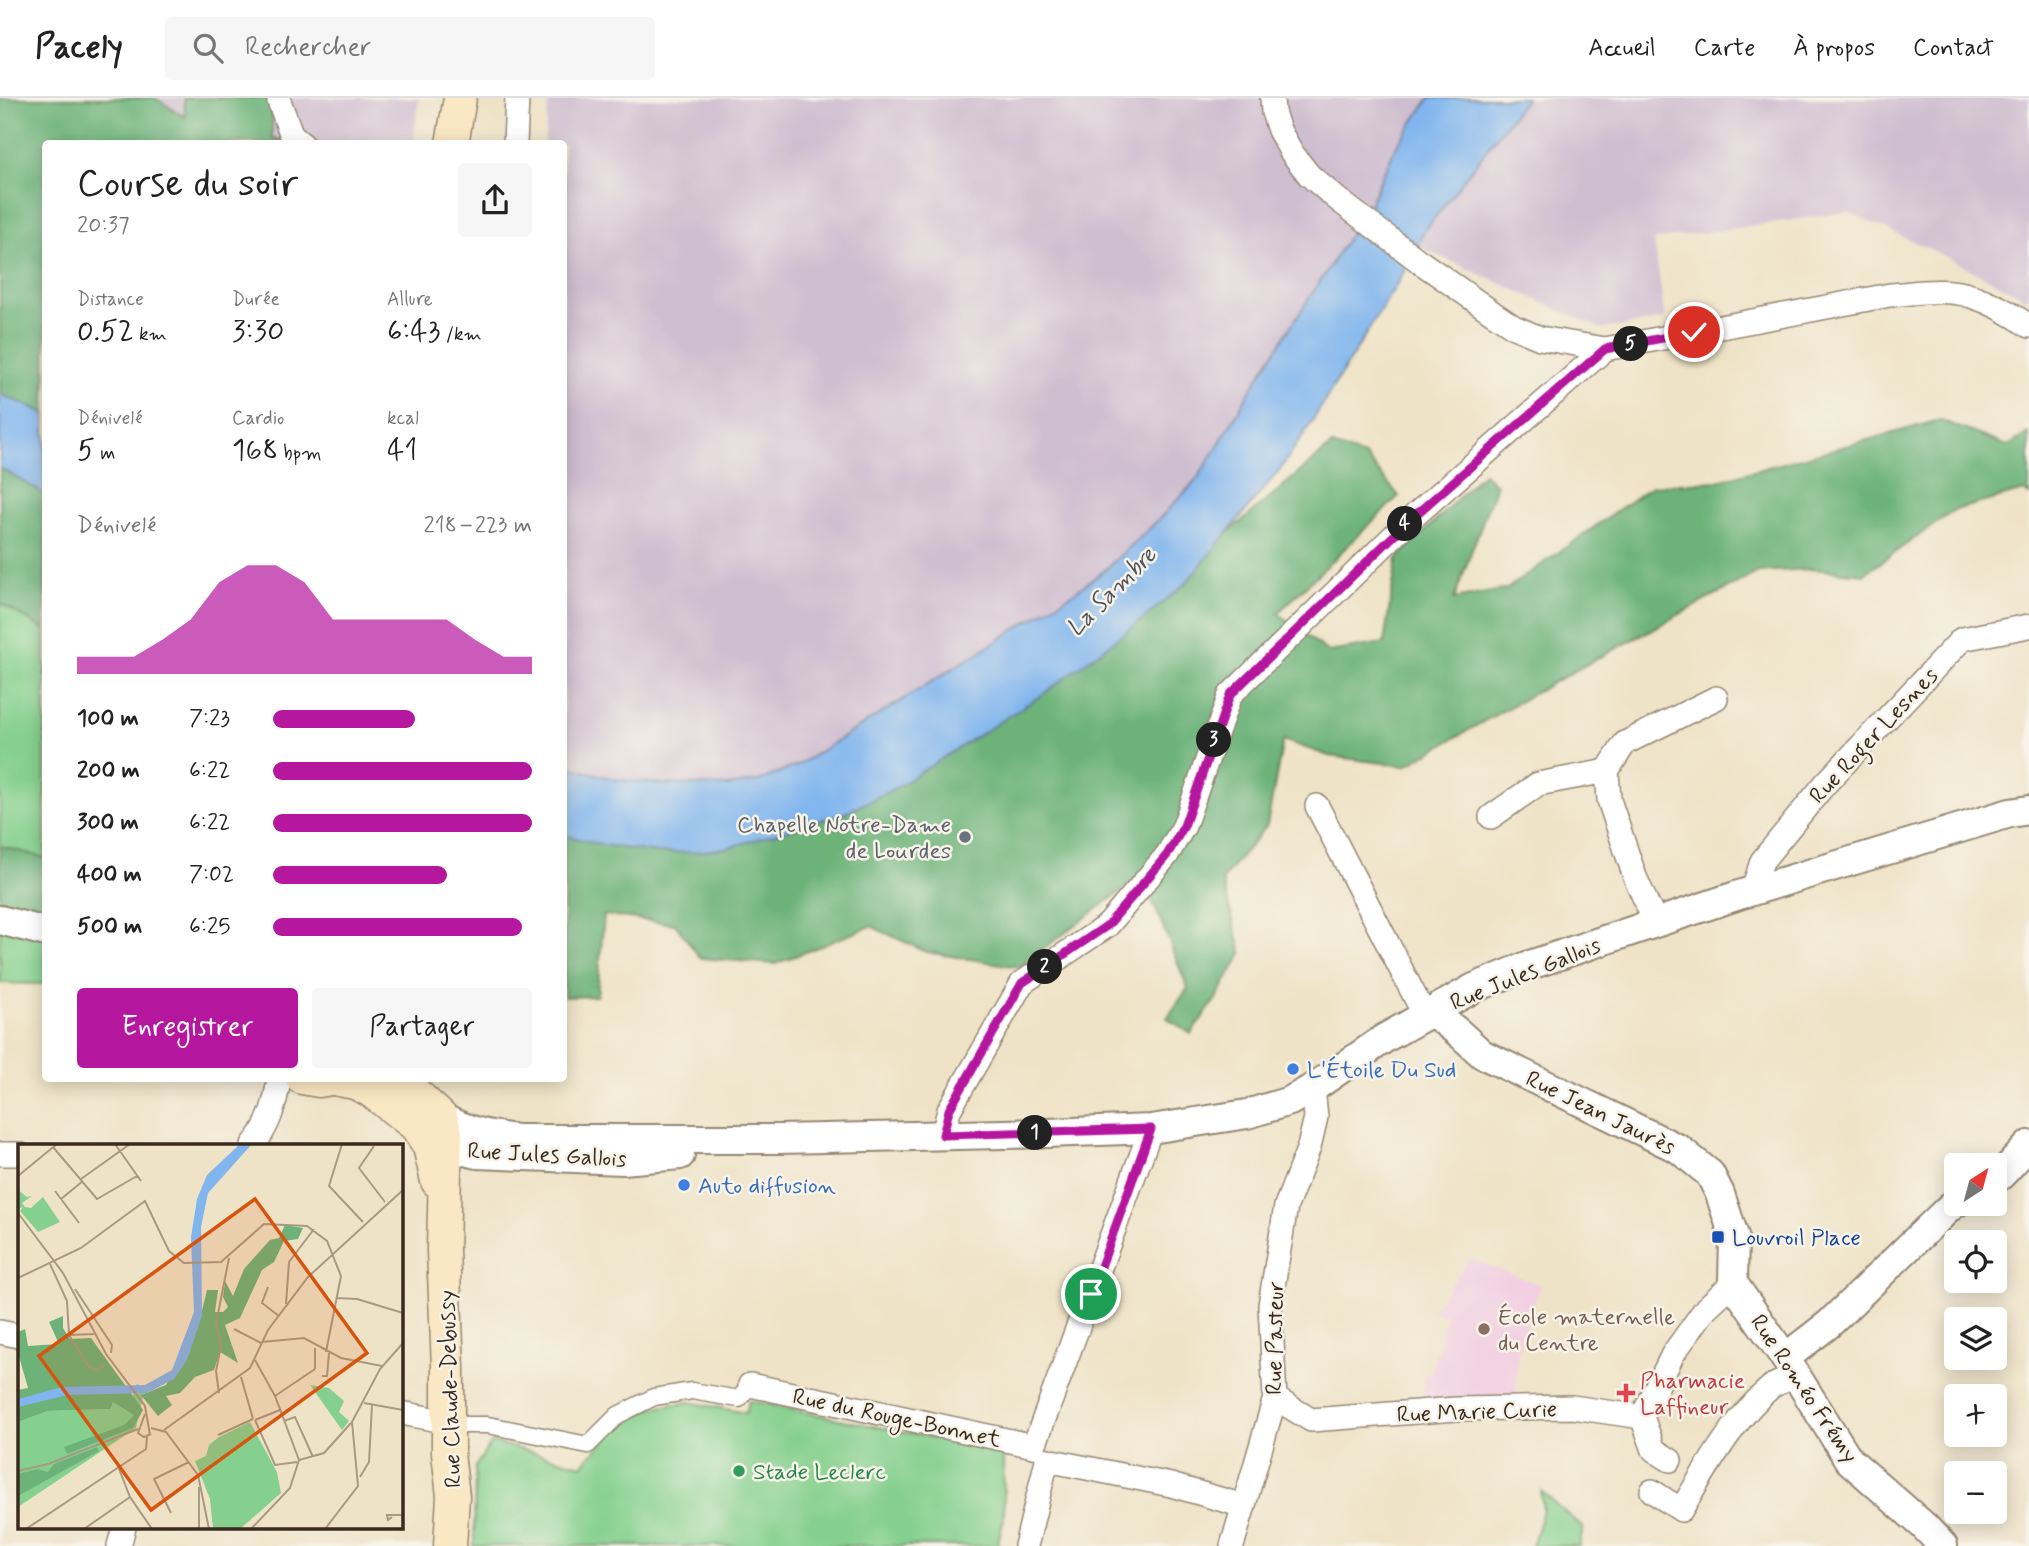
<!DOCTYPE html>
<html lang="fr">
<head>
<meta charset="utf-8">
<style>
	body { margin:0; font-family:Mynerve,sans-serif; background:#f6f6f6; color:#222; height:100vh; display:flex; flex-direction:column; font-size:26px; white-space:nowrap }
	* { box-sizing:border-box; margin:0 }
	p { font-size:23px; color:#767676 }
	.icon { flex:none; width:38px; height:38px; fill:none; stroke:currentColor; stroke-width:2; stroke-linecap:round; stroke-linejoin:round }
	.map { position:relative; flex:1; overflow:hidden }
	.drawer { position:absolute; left:42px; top:42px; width:525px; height:942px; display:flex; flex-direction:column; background:#fff; border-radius:7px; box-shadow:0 4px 18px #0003 }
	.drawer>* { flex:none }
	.needle { width:46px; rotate:36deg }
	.controls { position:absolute; left:1944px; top:1055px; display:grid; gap:14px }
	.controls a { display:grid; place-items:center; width:63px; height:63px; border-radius:7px; background:#fff; box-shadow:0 4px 18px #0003; font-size:35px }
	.pin { position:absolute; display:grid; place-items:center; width:60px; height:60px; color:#fff; margin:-30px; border:4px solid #fff; border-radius:50%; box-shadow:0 2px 7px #0007 }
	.km { position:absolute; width:35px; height:35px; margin:-18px; border-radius:50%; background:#222; color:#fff; font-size:19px; line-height:35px; text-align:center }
	.round { display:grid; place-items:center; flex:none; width:74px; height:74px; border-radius:7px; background:#f6f6f6 }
	.head { display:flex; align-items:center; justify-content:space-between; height:119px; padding:0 35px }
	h1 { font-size:38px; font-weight:600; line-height:52px }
	.figures { display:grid; grid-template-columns:repeat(3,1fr); gap:10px; height:119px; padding:7px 35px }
	.figures div { display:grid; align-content:center }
	.figures b { font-size:30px; font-weight:600 }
	.figures small { font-size:19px; font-weight:400 }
	.figures p { font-size:19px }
	.chart { height:196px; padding:14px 35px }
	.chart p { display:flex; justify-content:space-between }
	.chart svg { width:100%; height:126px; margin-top:7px; fill:#b5179e; opacity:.7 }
	.primary-button { display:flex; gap:14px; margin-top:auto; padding:14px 35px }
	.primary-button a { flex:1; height:80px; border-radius:7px; background:#b5179e; color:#fff; font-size:28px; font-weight:600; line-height:80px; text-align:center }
	.primary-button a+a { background:#f6f6f6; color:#222 }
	ul { padding:0 35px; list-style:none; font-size:23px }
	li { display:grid; grid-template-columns:112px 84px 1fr; align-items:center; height:52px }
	li i { height:18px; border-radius:9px; background:#b5179e }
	header { display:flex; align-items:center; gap:42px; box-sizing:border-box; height:98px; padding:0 35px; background:#fff; border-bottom:2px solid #e0e0e0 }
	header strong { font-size:33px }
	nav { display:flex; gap:38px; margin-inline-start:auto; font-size:24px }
	.search { width:490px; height:63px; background:#f6f6f6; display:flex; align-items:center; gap:18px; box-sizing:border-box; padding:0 24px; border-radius:7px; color:#767676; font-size:26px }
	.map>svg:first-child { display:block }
</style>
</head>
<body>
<header>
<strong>Pacely</strong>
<div class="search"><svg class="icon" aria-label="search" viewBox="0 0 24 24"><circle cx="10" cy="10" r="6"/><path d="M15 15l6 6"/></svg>Rechercher</div>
<nav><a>Accueil</a><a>Carte</a><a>À propos</a><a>Contact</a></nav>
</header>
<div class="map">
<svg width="2029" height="1448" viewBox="0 0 2029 1448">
	<rect width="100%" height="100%" fill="#f7f3e8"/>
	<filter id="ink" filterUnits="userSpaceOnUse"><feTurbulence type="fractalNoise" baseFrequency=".0143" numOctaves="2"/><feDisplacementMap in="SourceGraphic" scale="14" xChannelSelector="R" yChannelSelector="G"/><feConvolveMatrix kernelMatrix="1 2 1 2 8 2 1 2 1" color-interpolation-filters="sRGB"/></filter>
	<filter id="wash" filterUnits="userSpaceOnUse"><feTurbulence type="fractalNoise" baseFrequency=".00686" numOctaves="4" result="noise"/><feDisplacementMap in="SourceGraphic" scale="28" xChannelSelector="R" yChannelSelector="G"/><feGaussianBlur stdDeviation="1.57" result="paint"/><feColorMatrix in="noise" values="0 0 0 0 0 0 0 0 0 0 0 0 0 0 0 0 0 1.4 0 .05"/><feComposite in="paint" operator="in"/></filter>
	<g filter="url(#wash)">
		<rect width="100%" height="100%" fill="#efe3c7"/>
		<!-- built -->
		<polygon fill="#f2cfe2" points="1470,1161 1541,1187 1520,1244 1516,1274 1517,1301 1424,1303 1424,1277 1431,1276 1446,1218 1432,1212"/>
		<!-- industrial -->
		<g fill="#cfbdd0">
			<polygon points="155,0 184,0 186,19"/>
			<polygon points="272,0 419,0 413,45 287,46 272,39"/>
			<polygon points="549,0 2029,0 2029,202 1943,157 1848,114 1654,142 1665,221 1602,231 1375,129 1159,443 806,686 690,715 564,692 564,46 544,46"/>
		</g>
		<!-- green -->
		<g fill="#85d08e" stroke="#607d56" stroke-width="2">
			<polygon points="0,505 45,532 45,886 0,885"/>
			<polygon points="749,1303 1003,1354 1004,1421 997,1448 474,1448 475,1369 492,1344 582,1367 623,1323 653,1310 689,1304 746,1315"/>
			<polygon points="1541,1393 1583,1430 1579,1448 1532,1448 1543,1412"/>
		</g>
		<!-- forest -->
		<g fill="#6cb279" stroke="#546e4c" stroke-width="2">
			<polygon points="0,0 155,0 185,19 184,0 272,0 272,39 287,45 46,46 45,532 0,505"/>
			<polygon points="1940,322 2007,348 2029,335 2029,397 2024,393 1955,412 1864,476 1811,471 1758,474 1552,585 1405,668 1329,658 1283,642 1267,727 1222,782 1242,855 1216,901 1191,936 1167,920 1188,890 1150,797 1131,786 1019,869 926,854 871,828 775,866 700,860 675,826 604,817 597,898 564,899 564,725 650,746 1133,515 1332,347 1365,358 1399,398 1278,515 1328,554 1384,545 1397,461 1483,375 1496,387 1454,501 1507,491 1652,388 1717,383"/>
			<polygon points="0,748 45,760 45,814 0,802"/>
		</g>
		<!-- water -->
		<g fill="#80b5ee" stroke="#5e7086" stroke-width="2">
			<polygon points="1430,0 1526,0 1423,135 1401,179 1311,325 1282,369 1185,486 1143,521 1045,595 894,691 845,715 727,750 695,754 658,755 603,747 564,737 564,668 614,681 661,686 728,688 759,683 798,667 1072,496 1105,472 1153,427 1194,385 1209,363 1256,283 1369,107 1395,50"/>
			<polygon points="0,296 45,315 45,396 0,370"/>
		</g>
	</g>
	<g filter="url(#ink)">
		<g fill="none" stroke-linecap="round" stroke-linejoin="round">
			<!-- pedestrian casing -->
			<g stroke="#958672" stroke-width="19">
				<polyline id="pedestrian" points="449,1324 458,1327 488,1327 588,1347 618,1317 654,1299 692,1293 739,1301 750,1287"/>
			</g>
			<!-- minor casing -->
			<g stroke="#958672" stroke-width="26">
				<g id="minor">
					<path d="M1272,0l1,14 6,18 13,23 17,22 28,24 82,62 74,52 21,14 26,11 65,11 285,-54c25,-2 57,-7 81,1 20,6 41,18 58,30"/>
					<polyline points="279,3 292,38 302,46"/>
					<polyline points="515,46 517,0"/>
					<polyline points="1317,708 1425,918"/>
					<polyline points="1491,719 1538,686 1607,673"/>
					<polyline points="1753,792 1762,763 1825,686 1962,541 2029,528"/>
					<polyline points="1656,826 1635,779 1609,702 1607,673 1625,645 1716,600"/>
					<polyline points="943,1037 949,1012 1022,885 1108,827 1167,757 1184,728 1230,597 1413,419 1605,251"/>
					<path d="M253,1047c16,-18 23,-43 26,-67"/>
					<polyline points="0,1056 19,1056"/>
					<polyline points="0,1234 19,1238"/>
					<polyline points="750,1287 1034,1348"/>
					<polyline points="1275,1300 1311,1322 1456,1311 1572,1309 1642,1319"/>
					<polyline points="401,1315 449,1324"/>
					<polyline points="1034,1348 1151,1031"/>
					<polyline points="1047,1362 1171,1387 1244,1408"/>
					<polyline points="1670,1362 1654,1352 1642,1319 1673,1256 1706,1210 1733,1185"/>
					<path d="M1652,1393l29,19c25,-41 53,-92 90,-123 7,-5 17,-7 25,-10"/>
					<polyline points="119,1448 124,1429"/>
					<polyline points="1026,1448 1047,1362"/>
					<polyline points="1232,1448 1275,1300 1270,1207 1286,1108 1309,1049 1316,1019 1313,990"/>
				</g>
			</g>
			<!-- tertiary casing -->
			<g stroke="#958672" stroke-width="32">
				<g id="tertiary">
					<polyline points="0,822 46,834"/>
					<polyline points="1432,914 1459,935 1482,956 1679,1051 1710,1076 1720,1096 1734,1138 1733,1185 1785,1260 1849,1362 1924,1428 1943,1448"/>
					<path d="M441,1019c25,14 49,19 77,22h261l268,-6 104,-4 96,-15 43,-13 23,-13 72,-50 89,-50 53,-22 212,-71 271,-82 19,-3"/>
					<path d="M428,1036c15,11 31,16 49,20l146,6 57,-5"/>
					<polyline points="1995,1080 2001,1077 2029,1047"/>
					<polyline points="1785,1260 1829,1226 1950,1109 1956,1105"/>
				</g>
			</g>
			<!-- secondary casing -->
			<g stroke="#958672" stroke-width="35">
				<g id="secondary">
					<polyline points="452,46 460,0"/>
					<polyline points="302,980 319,983 336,980"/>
					<polyline points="399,980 441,1019 446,1035 443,1152 448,1270 448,1355 453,1398 450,1448"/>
					<polyline points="334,981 355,985 371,993 416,1028 429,1048 437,1083"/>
				</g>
			</g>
			<!-- pedestrian -->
			<use href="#pedestrian" stroke="#fff" stroke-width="16"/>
			<!-- minor -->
			<use href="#minor" stroke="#fff" stroke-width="23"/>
			<!-- tertiary -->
			<use href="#tertiary" stroke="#fff" stroke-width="28"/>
			<!-- secondary -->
			<use href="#secondary" stroke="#fae7c3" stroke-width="32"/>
		</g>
	</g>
	<g fill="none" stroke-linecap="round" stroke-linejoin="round" filter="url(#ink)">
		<!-- route casing -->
		<g stroke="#fff" stroke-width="14">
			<polyline id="route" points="1091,1196 1151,1031 943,1037 949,1012 1022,885 1108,827 1167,757 1184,728 1230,597 1413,419 1605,251 1694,234"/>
		</g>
		<!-- route -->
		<use href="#route" stroke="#b5179e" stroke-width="9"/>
	</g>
	<!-- markers -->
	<circle fill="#6b7280" stroke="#f7f3e8" stroke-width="2.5" cx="965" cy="739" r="7"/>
	<g fill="#3f7fe0" stroke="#f7f3e8" stroke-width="2.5">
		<circle cx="1293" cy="971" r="7"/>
		<circle cx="684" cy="1087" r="7"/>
	</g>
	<rect fill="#1a4fb4" stroke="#f7f3e8" stroke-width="2.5" x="1711" y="1132" width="14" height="14" rx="3.5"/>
	<circle fill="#8d6e63" stroke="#f7f3e8" stroke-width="2.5" cx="1484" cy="1231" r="7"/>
	<path fill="#e0444e" stroke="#f7f3e8" stroke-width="2.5" d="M1622.5 1284.5h7v7h7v7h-7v7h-7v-7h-7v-7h7z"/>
	<circle fill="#2e9e5b" stroke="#f7f3e8" stroke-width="2.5" cx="739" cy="1373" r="7"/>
	<g text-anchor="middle" stroke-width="5" stroke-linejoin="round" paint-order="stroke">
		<!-- street labels -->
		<g font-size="23" fill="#3b2a1e" stroke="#f7f3e8">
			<text transform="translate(1873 637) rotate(-47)" y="8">Rue Roger Lesnes</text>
			<text transform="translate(1525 875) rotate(-22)" y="8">Rue Jules Gallois</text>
			<text transform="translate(1601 1014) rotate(26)" y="8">Rue Jean Jaurès</text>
			<text transform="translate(547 1056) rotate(3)" y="8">Rue Jules Gallois</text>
			<text transform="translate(1274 1240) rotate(-89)" y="8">Rue Pasteur</text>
			<text transform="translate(1805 1290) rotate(56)" y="8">Rue Roméo Frémy</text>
			<text transform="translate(449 1291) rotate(-92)" y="8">Rue Claude-Debussy</text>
			<text transform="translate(1477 1313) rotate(-2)" y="8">Rue Marie Curie</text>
			<text transform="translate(897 1319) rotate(12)" y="8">Rue du Rouge-Bonnet</text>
		</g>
		<!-- worship labels -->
		<g font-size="23" fill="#5b616d" stroke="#f7f3e8" text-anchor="end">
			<text x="951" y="734">Chapelle Notre-Dame<tspan x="951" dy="26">de Lourdes</tspan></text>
		</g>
		<!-- shop labels -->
		<g font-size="23" fill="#366cbe" stroke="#f7f3e8" text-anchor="start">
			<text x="1307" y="979">L'Étoile Du Sud</text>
			<text x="698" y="1095">Auto diffusion</text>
		</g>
		<!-- transit labels -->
		<g font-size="23" fill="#164399" stroke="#f7f3e8" text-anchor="start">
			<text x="1732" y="1147">Louvroil Place</text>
		</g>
		<!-- education labels -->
		<g font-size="23" fill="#785e54" stroke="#f7f3e8" text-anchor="start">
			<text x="1498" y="1226">École maternelle<tspan x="1498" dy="26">du Centre</tspan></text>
		</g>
		<!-- health labels -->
		<g font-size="23" fill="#be3a42" stroke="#f7f3e8" text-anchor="start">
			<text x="1640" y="1290">Pharmacie<tspan x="1640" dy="26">Laffineur</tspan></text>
		</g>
		<!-- leisure labels -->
		<g font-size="23" fill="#27864d" stroke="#f7f3e8" text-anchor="start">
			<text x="753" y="1381">Stade Leclerc</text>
		</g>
		<!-- water labels -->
		<g font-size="24" font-style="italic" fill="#50545c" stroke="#f7f3e8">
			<text transform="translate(1111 493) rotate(-45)" y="8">La Sambre</text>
		</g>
	</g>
	<!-- overview -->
	<g transform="translate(18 1046)">
		<rect width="385" height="385" fill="#efe3c7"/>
		<path d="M0,46l9,7 5,-1 -10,7 3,4 6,1 12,-11 17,25 -22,10 -18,-21 3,-4 -5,2zM119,240l8,4 -9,40 -118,79v-85l30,-11 63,-2 2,-7 15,6zM292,241l19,3 15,13 -5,11 10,9 -7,9zM232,278l27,50 4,21 -41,36h-27l-3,-30 -15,-38 11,-5 3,-11 10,-8z" fill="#85d08e"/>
		<path d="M267,81l18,3 -5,11 -14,2 -10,21 -12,8 -22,48 -15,7 13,38 -18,-11 -6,18 -19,7 -15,16 -14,3 6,9 -14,11 -17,-21 25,-10 33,-62 8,-33h11l-3,22h8l5,-5 -5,-10 2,-16 8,15 11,-27 26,-29 9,-2zM45,172v12l7,11 21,-1 52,72 -10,18 -66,26 -3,-7 60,-22 10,-10 -21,-13 -2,7 -63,2 -30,11v-32l10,-2 -10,-35v-21l7,-3 3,17 31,-2 -10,-22zM79,303l2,4 -81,45v-22l20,-5 10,3 6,-8z" fill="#6cb279"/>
		<path d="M222,0h12l-44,49 -7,34 1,89 -15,44 -13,19 -27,14 -79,2 -50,12v-8l44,-12 83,-2 27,-15 22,-58 -3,-75 6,-38 10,-24z" fill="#80b5ee"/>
		<path fill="none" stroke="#a79983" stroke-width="2" d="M97,0l26,37M324,0l-13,42 34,36M356,2l-15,22 26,34M35,3l44,52 40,-23M0,32l39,-32M63,35l49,-35M37,47l24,32M43,55l22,-18M0,69l45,60 43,81 39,52 5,29M32,120l17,37 2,34 20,32 9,3 7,-5M0,134l63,-30 64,-47 24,50 15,12 37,-1 43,-38 43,2 20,15 14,35 -15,76M250,143l-6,16 17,13M57,145l37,56 -1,8M319,154l20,1 46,14M268,160l3,-42 25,-33M216,185l27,14M51,191l25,-1M244,198l42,-4 37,20 41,8M297,204v21M237,216l20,36 24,64M304,232h5l2,-23M223,233l12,42M201,249l-3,-22 5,-25 -5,-22 13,-66M257,252l40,-27M346,259l39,7M127,270l-7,19 6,4 7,-3M237,276l20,45 22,-3M237,276l25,-10M266,277l11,-4 18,40M133,284l15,4 32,43 11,54M146,286l86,-62 18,-38 40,-53 95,-87M200,291l35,-16M101,325l11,28 22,32M0,327l30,-7 90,-35M342,333l9,-15 3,-57M181,343v42M153,369l-17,-34 35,-17M374,373l-4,3 -1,-5h16M8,385l120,-80 1,-12M66,385l46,-32M233,385l39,-41 9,-28 25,-7 27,-30M307,385l33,-43 -6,-64 28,-53 23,-26"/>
		<path fill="#d7540e" fill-opacity="0.15" stroke="#d7540e" stroke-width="3.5" d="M237,55l112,154 -216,157 -112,-154z"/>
		<rect width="385" height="385" fill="none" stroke="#3b2a1e" stroke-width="3.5"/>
	</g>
</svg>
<div class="controls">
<a><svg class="needle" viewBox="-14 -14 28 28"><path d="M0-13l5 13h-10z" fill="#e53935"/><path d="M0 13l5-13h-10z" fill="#767676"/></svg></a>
<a><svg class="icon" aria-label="locate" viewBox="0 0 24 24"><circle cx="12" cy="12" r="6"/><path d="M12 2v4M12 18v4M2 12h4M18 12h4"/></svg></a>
<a><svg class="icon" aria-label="layers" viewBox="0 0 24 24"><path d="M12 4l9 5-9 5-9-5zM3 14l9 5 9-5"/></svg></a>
<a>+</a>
<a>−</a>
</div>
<div class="pin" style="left:1091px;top:1196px;background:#1e9e55"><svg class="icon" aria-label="arrive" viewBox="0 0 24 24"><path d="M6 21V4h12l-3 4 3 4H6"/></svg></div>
<div class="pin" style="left:1694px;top:234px;background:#d93025"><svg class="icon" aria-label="check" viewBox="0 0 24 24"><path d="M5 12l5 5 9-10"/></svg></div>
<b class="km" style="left:1035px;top:1035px">1</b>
<b class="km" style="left:1045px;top:869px">2</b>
<b class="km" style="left:1214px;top:642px">3</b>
<b class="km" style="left:1405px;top:426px">4</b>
<b class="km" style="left:1631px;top:246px">5</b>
<section class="drawer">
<div class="head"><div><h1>Course du soir</h1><p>20:37</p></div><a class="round"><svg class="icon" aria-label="share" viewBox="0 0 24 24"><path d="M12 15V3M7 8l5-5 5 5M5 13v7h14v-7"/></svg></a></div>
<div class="figures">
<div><p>Distance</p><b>0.52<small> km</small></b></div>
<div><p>Durée</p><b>3:30</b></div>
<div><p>Allure</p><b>6:43<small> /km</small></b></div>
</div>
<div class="figures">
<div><p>Dénivelé</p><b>5<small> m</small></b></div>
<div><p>Cardio</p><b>168<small> bpm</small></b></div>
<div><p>kcal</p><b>41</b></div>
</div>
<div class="chart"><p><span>Dénivelé</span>218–223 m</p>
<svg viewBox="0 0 160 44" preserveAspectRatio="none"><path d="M0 44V38L10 38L20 38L30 32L40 25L50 12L60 6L70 6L80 12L90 25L100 25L110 25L120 25L130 25L140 32L150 38L160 38V44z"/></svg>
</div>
<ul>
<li><b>100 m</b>7:23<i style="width:55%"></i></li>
<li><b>200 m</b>6:22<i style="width:100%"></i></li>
<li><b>300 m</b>6:22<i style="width:100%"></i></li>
<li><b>400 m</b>7:02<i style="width:67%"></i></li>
<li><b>500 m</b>6:25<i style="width:96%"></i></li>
</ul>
<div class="primary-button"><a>Enregistrer</a><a>Partager</a></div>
</section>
</div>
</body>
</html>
